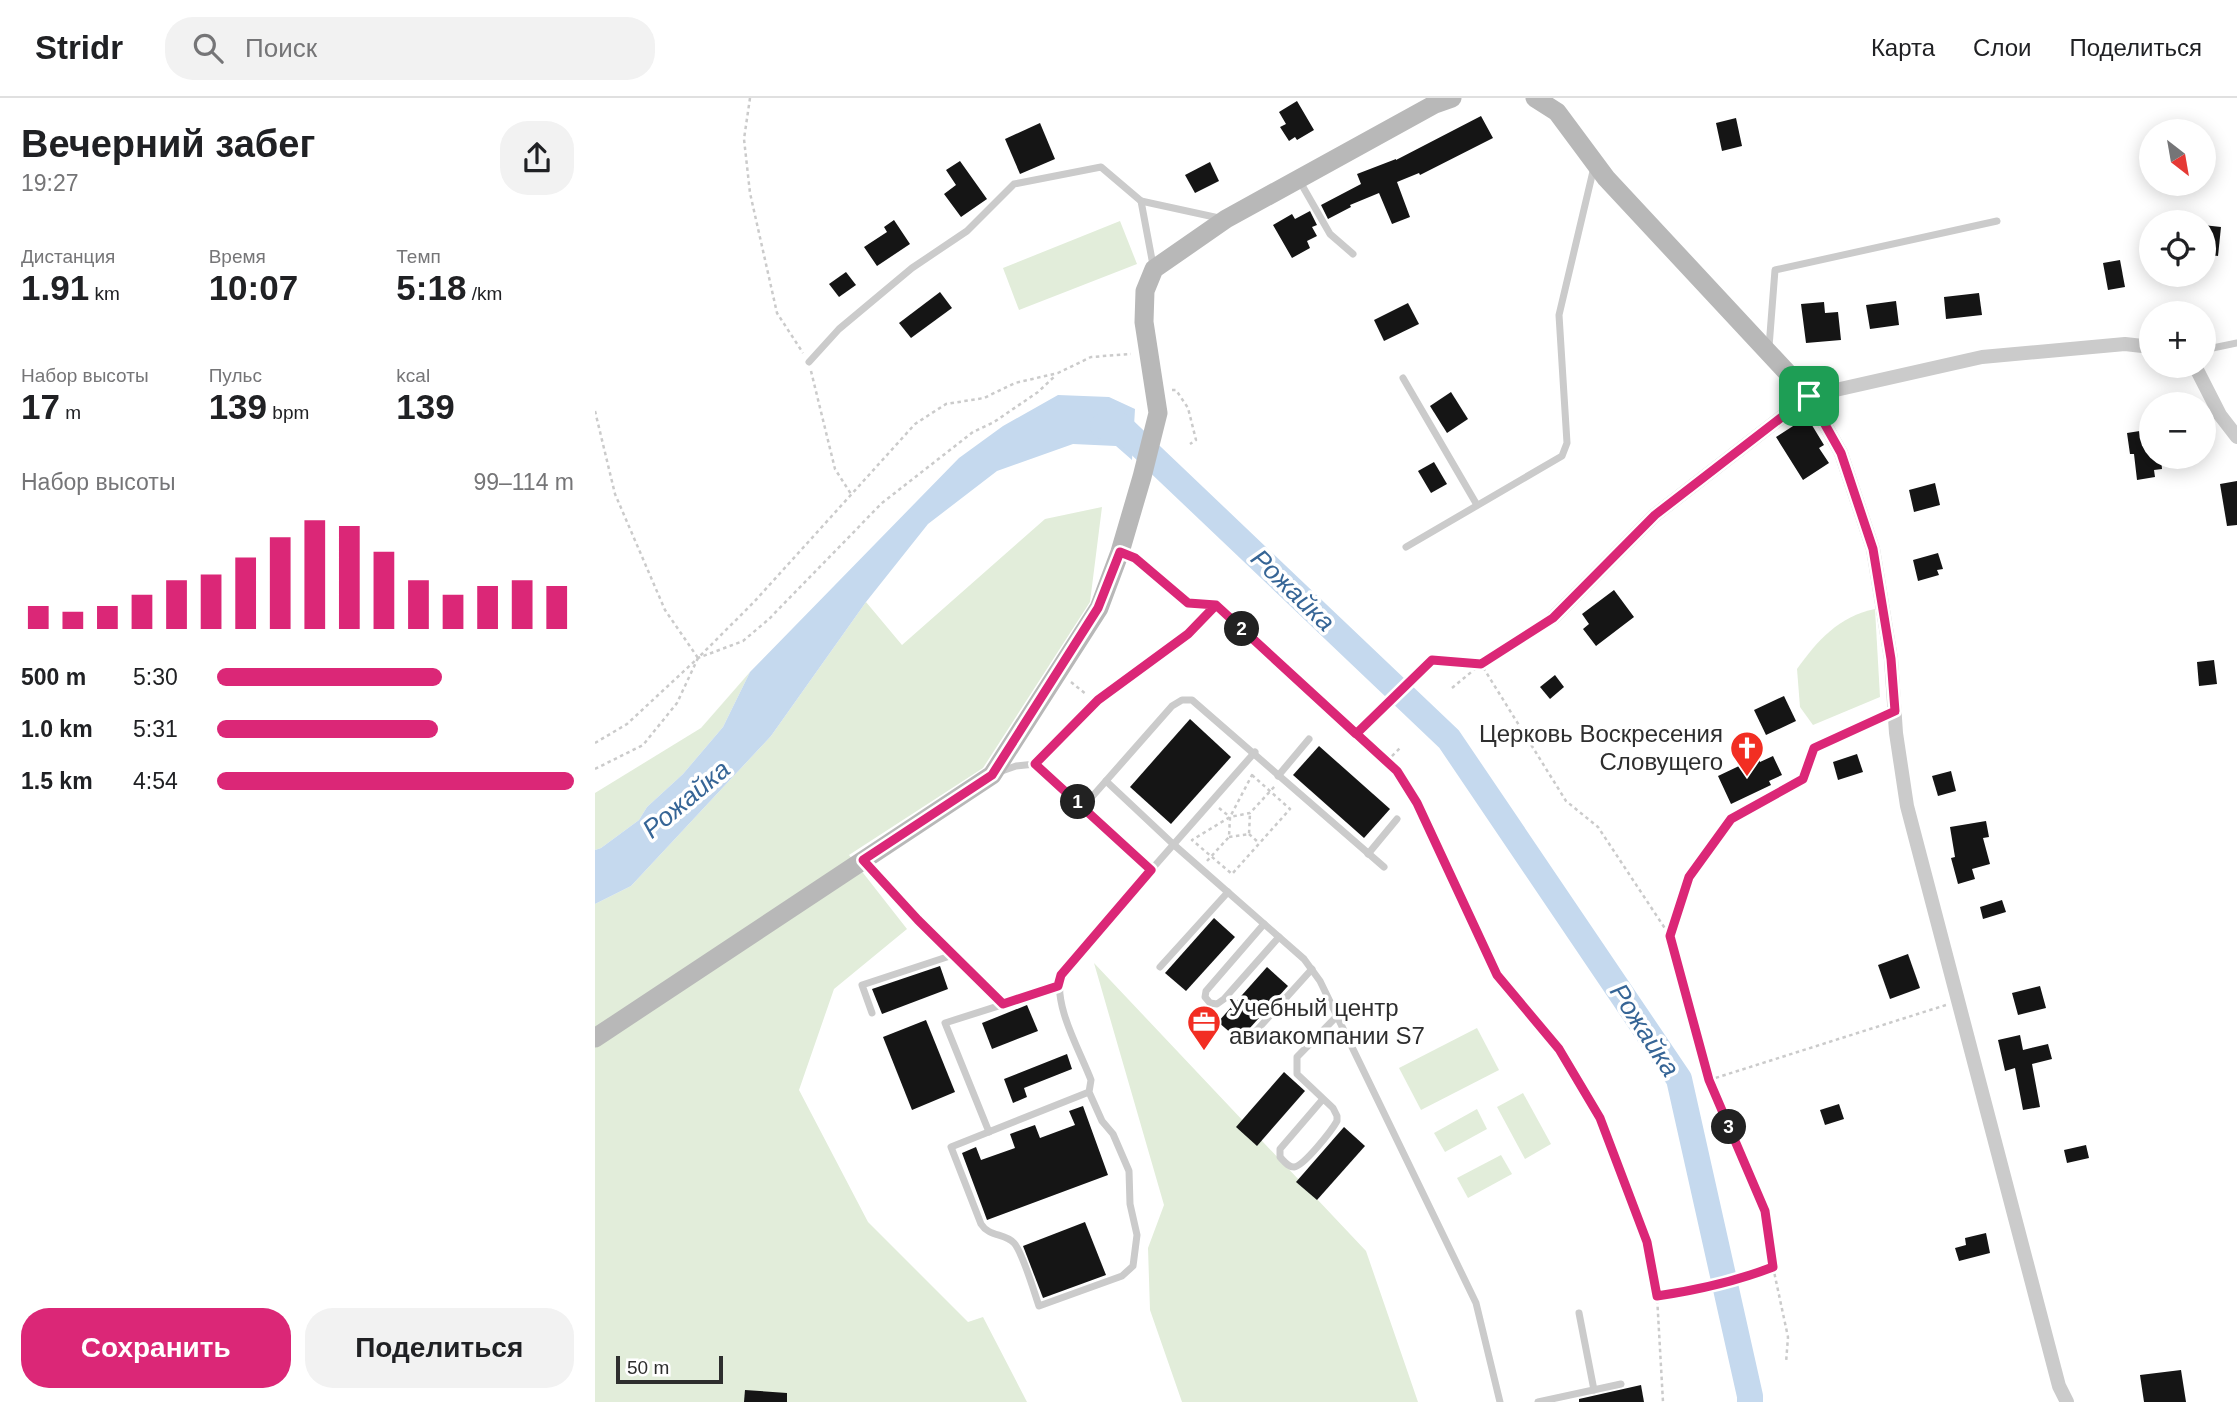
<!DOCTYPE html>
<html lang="ru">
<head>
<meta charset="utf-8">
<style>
	body { margin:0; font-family:Arial,sans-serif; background:#f2f2f2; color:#202124; height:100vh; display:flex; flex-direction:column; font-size:26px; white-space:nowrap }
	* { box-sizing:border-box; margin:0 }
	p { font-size:23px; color:#757577 }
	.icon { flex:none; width:38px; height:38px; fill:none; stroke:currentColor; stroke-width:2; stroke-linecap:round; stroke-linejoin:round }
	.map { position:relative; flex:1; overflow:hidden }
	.sheet { display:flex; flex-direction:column; background:#fff; width:595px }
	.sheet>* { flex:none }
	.needle { width:46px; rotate:149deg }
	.fabs { position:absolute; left:1544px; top:21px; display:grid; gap:14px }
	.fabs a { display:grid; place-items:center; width:77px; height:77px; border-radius:50%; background:#fff; box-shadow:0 4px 18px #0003; font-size:35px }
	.scale { position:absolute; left:21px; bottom:18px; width:107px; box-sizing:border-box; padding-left:7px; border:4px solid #2e2e2e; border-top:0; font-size:19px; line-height:24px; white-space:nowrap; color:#2e2e2e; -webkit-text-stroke:5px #fff; paint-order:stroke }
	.pin { position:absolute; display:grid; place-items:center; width:60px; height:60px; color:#fff; margin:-30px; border-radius:14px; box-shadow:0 4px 10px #0006 }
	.km { position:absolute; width:35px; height:35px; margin:-18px; border-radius:50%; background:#222; color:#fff; font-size:19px; line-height:35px; text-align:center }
	.round { display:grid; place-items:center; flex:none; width:74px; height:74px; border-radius:28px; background:#f2f2f2 }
	.overview { display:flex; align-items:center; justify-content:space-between; height:119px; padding:0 21px }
	h1 { font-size:38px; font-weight:800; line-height:52px }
	.stats { display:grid; grid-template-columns:repeat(3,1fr); gap:10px; height:119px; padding:7px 21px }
	.stats div { display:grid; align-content:center }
	.stats b { font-size:35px; font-weight:800 }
	.stats small { font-size:19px; font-weight:400 }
	.stats p { font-size:19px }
	.chart { height:196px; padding:14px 21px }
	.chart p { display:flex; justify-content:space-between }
	.chart svg { width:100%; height:126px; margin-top:7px; stroke:#db2777; stroke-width:6 }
	.primary-button { display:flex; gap:14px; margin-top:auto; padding:14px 21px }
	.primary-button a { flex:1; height:80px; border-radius:28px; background:#db2777; color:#fff; font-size:28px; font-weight:800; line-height:80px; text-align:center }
	.primary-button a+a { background:#f2f2f2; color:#202124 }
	ul { padding:0 21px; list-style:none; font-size:23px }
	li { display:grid; grid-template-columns:112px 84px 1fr; align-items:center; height:52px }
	li i { height:18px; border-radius:9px; background:#db2777 }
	header { display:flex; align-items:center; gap:42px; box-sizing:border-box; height:98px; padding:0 35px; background:#fff; border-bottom:2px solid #e0e0e0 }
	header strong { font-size:33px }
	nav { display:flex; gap:38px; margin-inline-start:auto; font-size:24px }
	.search { width:490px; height:63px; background:#f2f2f2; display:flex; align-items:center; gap:18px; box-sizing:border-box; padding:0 24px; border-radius:28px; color:#757577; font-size:26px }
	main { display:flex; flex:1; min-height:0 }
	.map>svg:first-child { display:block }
</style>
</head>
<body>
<header>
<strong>Stridr</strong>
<div class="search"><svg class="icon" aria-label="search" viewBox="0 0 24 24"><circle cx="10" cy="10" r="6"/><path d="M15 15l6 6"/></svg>Поиск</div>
<nav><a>Карта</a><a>Слои</a><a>Поделиться</a></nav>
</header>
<main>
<section class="sheet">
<div class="overview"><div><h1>Вечерний забег</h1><p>19:27</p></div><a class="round"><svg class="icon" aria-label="share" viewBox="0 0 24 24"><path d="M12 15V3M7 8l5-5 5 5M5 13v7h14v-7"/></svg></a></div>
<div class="stats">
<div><p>Дистанция</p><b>1.91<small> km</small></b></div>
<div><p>Время</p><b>10:07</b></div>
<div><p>Темп</p><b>5:18<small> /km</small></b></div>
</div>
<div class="stats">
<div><p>Набор высоты</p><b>17<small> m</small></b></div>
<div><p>Пульс</p><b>139<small> bpm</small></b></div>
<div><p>kcal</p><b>139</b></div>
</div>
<div class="chart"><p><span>Набор высоты</span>99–114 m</p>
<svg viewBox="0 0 160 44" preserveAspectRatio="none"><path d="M5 44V36M15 44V38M25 44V36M35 44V32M45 44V27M55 44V25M65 44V19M75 44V12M85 44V6M95 44V8M105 44V17M115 44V27M125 44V32M135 44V29M145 44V27M155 44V29"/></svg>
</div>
<ul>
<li><b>500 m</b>5:30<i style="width:63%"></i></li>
<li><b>1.0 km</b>5:31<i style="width:62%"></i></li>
<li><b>1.5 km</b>4:54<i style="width:100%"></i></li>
</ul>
<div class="primary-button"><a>Сохранить</a><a>Поделиться</a></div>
</section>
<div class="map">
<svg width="1642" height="1304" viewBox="0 0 1642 1304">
	<rect width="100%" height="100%" fill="#fff"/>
	<!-- green -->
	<g fill="#e2edda">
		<polygon points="525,123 542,166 424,212 408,170"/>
		<polygon points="507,409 495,504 388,670 254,757 312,831 239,891 204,992 273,1124 373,1224 388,1219 432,1304 0,1304 0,806 36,788 176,638 271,504 307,547 450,421"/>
		<path d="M1280,511l5,88 -67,28 -13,-18 -3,-38c20,-28 42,-53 78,-60z"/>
		<polygon points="155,574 128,629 88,676 52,709 44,722 6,750 0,752 0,695 106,630"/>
		<polygon points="499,865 771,1153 823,1304 587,1304 555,1212 553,1150 569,1107"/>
		<polygon points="882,930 904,972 826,1012 804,970"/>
		<polygon points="928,995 956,1046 930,1061 902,1009"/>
		<polygon points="882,1011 892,1031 850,1054 839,1035"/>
		<polygon points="906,1057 917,1076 873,1100 862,1080"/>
	</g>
	<!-- water -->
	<polygon fill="#c5d9ee" points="463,297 514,299 540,311 537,362 521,348 478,346 402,373 333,426 271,504 176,638 36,788 0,806 0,752 6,750 44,722 52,709 88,676 128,629 155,574 364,360 408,328"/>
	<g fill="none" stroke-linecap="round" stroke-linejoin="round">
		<!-- river -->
		<polyline stroke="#c5d9ee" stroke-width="26" points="508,328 525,328 854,641 1084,981 1155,1298 1155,1304"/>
	</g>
	<!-- building -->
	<g fill="#151515">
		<polygon points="702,3 719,32 702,42 700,39 694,43 685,29 691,26 684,14"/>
		<polygon points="886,18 898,40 825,77 824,75 802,84 815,119 797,126 784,95 755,107 756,109 733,121 726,107 766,86 762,76 801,61 801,62"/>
		<polygon points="1141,20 1147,48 1127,53 1121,25"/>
		<polygon points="445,25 460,61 425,76 410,41"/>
		<polygon points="365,63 392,101 366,119 349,96 361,87 351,72"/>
		<polygon points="615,64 624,83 600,95 590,77"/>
		<polygon points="715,113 722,127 717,129 722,138 712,143 715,150 697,160 678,127 697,116 700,121"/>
		<polygon points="299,122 315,146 282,168 269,149 292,134 289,129"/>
		<polygon points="1608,127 1626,129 1623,158 1608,156"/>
		<polygon points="1525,162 1530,189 1513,192 1508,165"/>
		<polygon points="251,174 261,187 244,199 234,186"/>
		<polygon points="345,194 357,210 316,240 304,225"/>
		<polygon points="1384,195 1387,217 1351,221 1349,199"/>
		<polygon points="1301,203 1304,227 1275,231 1271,207"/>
		<polygon points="1229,204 1230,215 1243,214 1246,242 1211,245 1206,206"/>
		<polygon points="813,205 824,226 789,243 779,222"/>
		<polygon points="856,294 873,321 852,335 835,308"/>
		<polygon points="1212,319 1229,347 1224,350 1234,365 1208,382 1181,339"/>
		<polygon points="1551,332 1552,338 1556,338 1556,359 1566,359 1567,371 1559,372 1560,379 1542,382 1539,356 1535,356 1532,335"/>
		<polygon points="839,364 852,386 836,395 823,373"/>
		<polygon points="1642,383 1642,427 1632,428 1625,386"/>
		<polygon points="1340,385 1345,407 1319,414 1314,392"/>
		<polygon points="1343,455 1348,471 1342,472 1344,477 1323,483 1318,462"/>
		<polygon points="1019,492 1039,519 1001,548 988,531 994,526 987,516"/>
		<polygon points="1619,562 1622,586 1604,588 1602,564"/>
		<polygon points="960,577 969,589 955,601 945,589"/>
		<polygon points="1189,598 1201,623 1171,637 1159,612"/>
		<polygon points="595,621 636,659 576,726 535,689"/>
		<polygon points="724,648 795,711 769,740 698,677"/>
		<polygon points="1262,656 1268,674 1243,682 1238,664"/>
		<polygon points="1178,658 1187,677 1174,683 1176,687 1136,706 1123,678 1163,659 1165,664"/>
		<polygon points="1356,673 1361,693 1343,698 1337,678"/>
		<polygon points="1391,723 1394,739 1388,740 1395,766 1377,771 1380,781 1363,786 1356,760 1360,759 1355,729"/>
		<polygon points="1407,802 1411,814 1388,821 1385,809"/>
		<polygon points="619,820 640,839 591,893 570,875"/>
		<polygon points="1313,856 1325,890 1295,901 1283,867"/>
		<polygon points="345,868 353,891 287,916 277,891"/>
		<polygon points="672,869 693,888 644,942 623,924"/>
		<polygon points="1445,888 1451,910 1423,917 1417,895"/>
		<polygon points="432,907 443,933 397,951 387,925"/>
		<polygon points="331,922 360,994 317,1012 288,939"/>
		<polygon points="1425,937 1428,952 1453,946 1457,961 1437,966 1445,1009 1428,1012 1420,970 1410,973 1403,942"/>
		<polygon points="472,956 477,971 429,990 432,999 418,1005 409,981"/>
		<polygon points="689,974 710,993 662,1048 641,1029"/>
		<polygon points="1244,1006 1249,1021 1230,1027 1225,1012"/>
		<polygon points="488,1008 513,1077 392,1122 367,1055 381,1049 386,1062 420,1050 415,1036 440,1027 445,1040 480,1027 474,1013"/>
		<polygon points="749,1029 770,1048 722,1102 701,1084"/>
		<polygon points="1491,1047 1494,1060 1472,1065 1469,1052"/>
		<polygon points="490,1124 511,1177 448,1200 428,1148"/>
		<polygon points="1391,1135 1395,1155 1364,1163 1360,1150 1371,1147 1370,1140"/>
		<polygon points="1586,1272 1591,1304 1549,1304 1545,1277"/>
		<polygon points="1046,1287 1049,1304 984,1304 984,1301"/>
		<polygon points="150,1292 192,1295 192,1304 149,1304"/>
	</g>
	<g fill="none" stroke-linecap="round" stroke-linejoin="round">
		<!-- path -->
		<g stroke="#cbcbcb" stroke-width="2.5" stroke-dasharray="3.5 3.5" stroke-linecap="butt">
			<polyline points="155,0 149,41 155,95 182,215 208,255"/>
			<polyline points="216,273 240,371 256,396"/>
			<polyline points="577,292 581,292 593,310 601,342 595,346"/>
			<polyline points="0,313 20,396 70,512 103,560"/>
			<polyline points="541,460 593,505 621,507 792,663 802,673 822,705 902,877 964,951 1005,1020 1052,1144 1062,1198 1068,1304"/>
			<polyline points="476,584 492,597"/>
			<polyline points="857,590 886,566 971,703 1003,729 1075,838 1114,982 1170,1113 1178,1169 1153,1179"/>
			<polyline points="510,597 593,536 621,507"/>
			<polyline points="761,636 837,562 886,566 946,527"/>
			<polyline points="0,645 32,626 103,560 148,543 174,521 287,405 378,334 399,324 443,294 461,277"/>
			<polyline points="792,663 806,649"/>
			<polyline points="0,671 48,647 82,605 103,560 159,504 320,326 351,306 389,300 420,285 463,275 496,259 536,256"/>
			<polygon points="657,677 695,711 637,776 597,742 635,719"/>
			<polyline points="624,710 635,719"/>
			<polyline points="654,736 664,745"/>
			<polyline points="634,739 654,736 655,715"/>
			<polyline points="612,763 634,739 635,719 655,715 680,688"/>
			<polyline points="1075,838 1094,779 1136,721 1208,681 1219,650 1286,620"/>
			<polyline points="1114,982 1351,907"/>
			<polyline points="1178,1169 1193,1239 1191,1265"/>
			<polyline points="1062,1198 1097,1193"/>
		</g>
		<!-- lane -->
		<g stroke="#cbcbcb" stroke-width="7">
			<polyline points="704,82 735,136 758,156"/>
			<polyline points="546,103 624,120"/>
			<polyline points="1174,249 1180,172 1402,123"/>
			<polyline points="1608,252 1642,245"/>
			<polyline points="214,264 244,231 317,170 372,133 419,86 506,69 546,103 558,167"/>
			<polyline points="808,280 882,407"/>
			<polyline points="811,449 967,358 972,345 964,217 999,69"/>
			<path d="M440,666l116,106 -90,105c-8,30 19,76 30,105l-2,12 -138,55 30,77c8,13 24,9 33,19 9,10 20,49 25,63l83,-30 11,-10 4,-31 -7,-31 -1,-33 -16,-37 -11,-13 -13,-29"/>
			<polyline points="404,674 421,668 440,666 503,602"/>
			<polyline points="683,678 714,641"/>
			<polyline points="511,683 578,746 709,861 725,883 881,1205 905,1304"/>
			<polyline points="488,709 577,608 587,602 597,602 789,769"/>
			<polyline points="773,756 802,721"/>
			<polyline points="269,763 323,822 408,906"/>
			<polyline points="556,772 660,654"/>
			<polyline points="669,826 611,893 610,899 615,905 622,906 629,901 684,839"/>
			<polyline points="565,869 633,794"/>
			<polyline points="277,915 267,887 358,857"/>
			<polyline points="653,942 717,871"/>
			<path d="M728,1001l-43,50v8c4,4 8,10 14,10 10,-1 38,-37 43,-46v-5l-4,-8 -36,-34v-17l41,-42"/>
			<polyline points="394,1034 350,925 463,889"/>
			<polyline points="1108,1191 1143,1182"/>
			<polyline points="984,1215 999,1292"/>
			<polyline points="943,1304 1026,1286"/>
		</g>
		<!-- street -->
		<g stroke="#cbcbcb" stroke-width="14">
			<polyline points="1600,268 1625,317 1642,339"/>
			<polyline points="1214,298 1246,355 1278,451 1296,561 1301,635 1312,708 1464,1288 1472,1304"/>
			<polyline points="958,520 1060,417 1214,298 1387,259 1530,246 1556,249"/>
		</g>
		<!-- secondary -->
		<g stroke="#b8b8b8" stroke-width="19">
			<polyline points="940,0 962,14 1011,80 1214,298"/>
			<polyline points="0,940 397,677 504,510 525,454 547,379 563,315 549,224 550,193 559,171 631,121 840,6 857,0"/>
		</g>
	</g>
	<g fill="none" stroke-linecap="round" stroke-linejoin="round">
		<!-- route casing -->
		<g stroke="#fff" stroke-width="14">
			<path id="route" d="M1214,298l-154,119 -102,103 -72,46 -49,-4 -76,74 -140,-129 -28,29 -90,66 -63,64 116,106 -90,105 -3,11 -55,18 -85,-84 -55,-60 129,-85 106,-167 22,-56 15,6 53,45 28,2 181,166 20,32 80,172 62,74 41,69 47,124 10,54c41,-6 77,-14 116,-29l-8,-56 -56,-131 -39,-144 19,-59 42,-58 72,-40 11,-31 81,-37 -4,-52 -18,-110 -32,-96 -32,-57"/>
		</g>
		<!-- route -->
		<use href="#route" stroke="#db2777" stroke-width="9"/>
	</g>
	<!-- icons -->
	<defs>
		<g id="church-pin" transform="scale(1.75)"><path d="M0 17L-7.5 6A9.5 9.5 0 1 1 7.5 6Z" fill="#f22e23" stroke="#fff"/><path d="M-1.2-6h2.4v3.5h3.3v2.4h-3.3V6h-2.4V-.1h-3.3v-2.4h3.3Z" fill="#fff"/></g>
		<g id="office-pin" transform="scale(1.75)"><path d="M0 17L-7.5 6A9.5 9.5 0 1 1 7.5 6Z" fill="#f22e23" stroke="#fff"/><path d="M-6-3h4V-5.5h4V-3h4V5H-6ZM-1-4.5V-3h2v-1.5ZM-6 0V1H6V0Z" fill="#fff"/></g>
	</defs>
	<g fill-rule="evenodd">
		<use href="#church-pin" x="1152" y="650"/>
		<use href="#office-pin" x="609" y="924"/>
	</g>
	<g text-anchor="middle" stroke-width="7" stroke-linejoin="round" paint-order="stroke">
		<!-- poi labels -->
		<g font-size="24" fill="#2e2e2e" stroke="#fff" text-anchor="end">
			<text x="1128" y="644">Церковь Воскресения<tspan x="1128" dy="28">Словущего</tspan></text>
			<text x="634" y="918" text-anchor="start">Учебный центр<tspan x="634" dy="28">авиакомпании S7</tspan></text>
		</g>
		<!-- water labels -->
		<g font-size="26" font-style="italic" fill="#366596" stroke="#fff">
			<text transform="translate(698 492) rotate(44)" y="9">Рожайка</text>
			<text transform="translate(91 701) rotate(-40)" y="9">Рожайка</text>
			<text transform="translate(1050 932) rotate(57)" y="9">Рожайка</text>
		</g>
	</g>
</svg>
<div class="fabs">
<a><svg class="needle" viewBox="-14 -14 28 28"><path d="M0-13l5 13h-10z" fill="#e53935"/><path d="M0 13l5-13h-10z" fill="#757577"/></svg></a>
<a><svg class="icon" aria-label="locate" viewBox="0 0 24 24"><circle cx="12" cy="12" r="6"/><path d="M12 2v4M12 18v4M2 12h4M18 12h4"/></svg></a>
<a>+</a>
<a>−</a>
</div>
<div class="scale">50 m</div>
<div class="pin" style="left:1214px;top:298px;background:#1e9e55"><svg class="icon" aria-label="arrive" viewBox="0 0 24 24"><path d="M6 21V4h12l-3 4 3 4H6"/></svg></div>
<b class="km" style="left:483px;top:704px">1</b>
<b class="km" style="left:647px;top:531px">2</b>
<b class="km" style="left:1134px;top:1029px">3</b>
</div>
</main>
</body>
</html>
